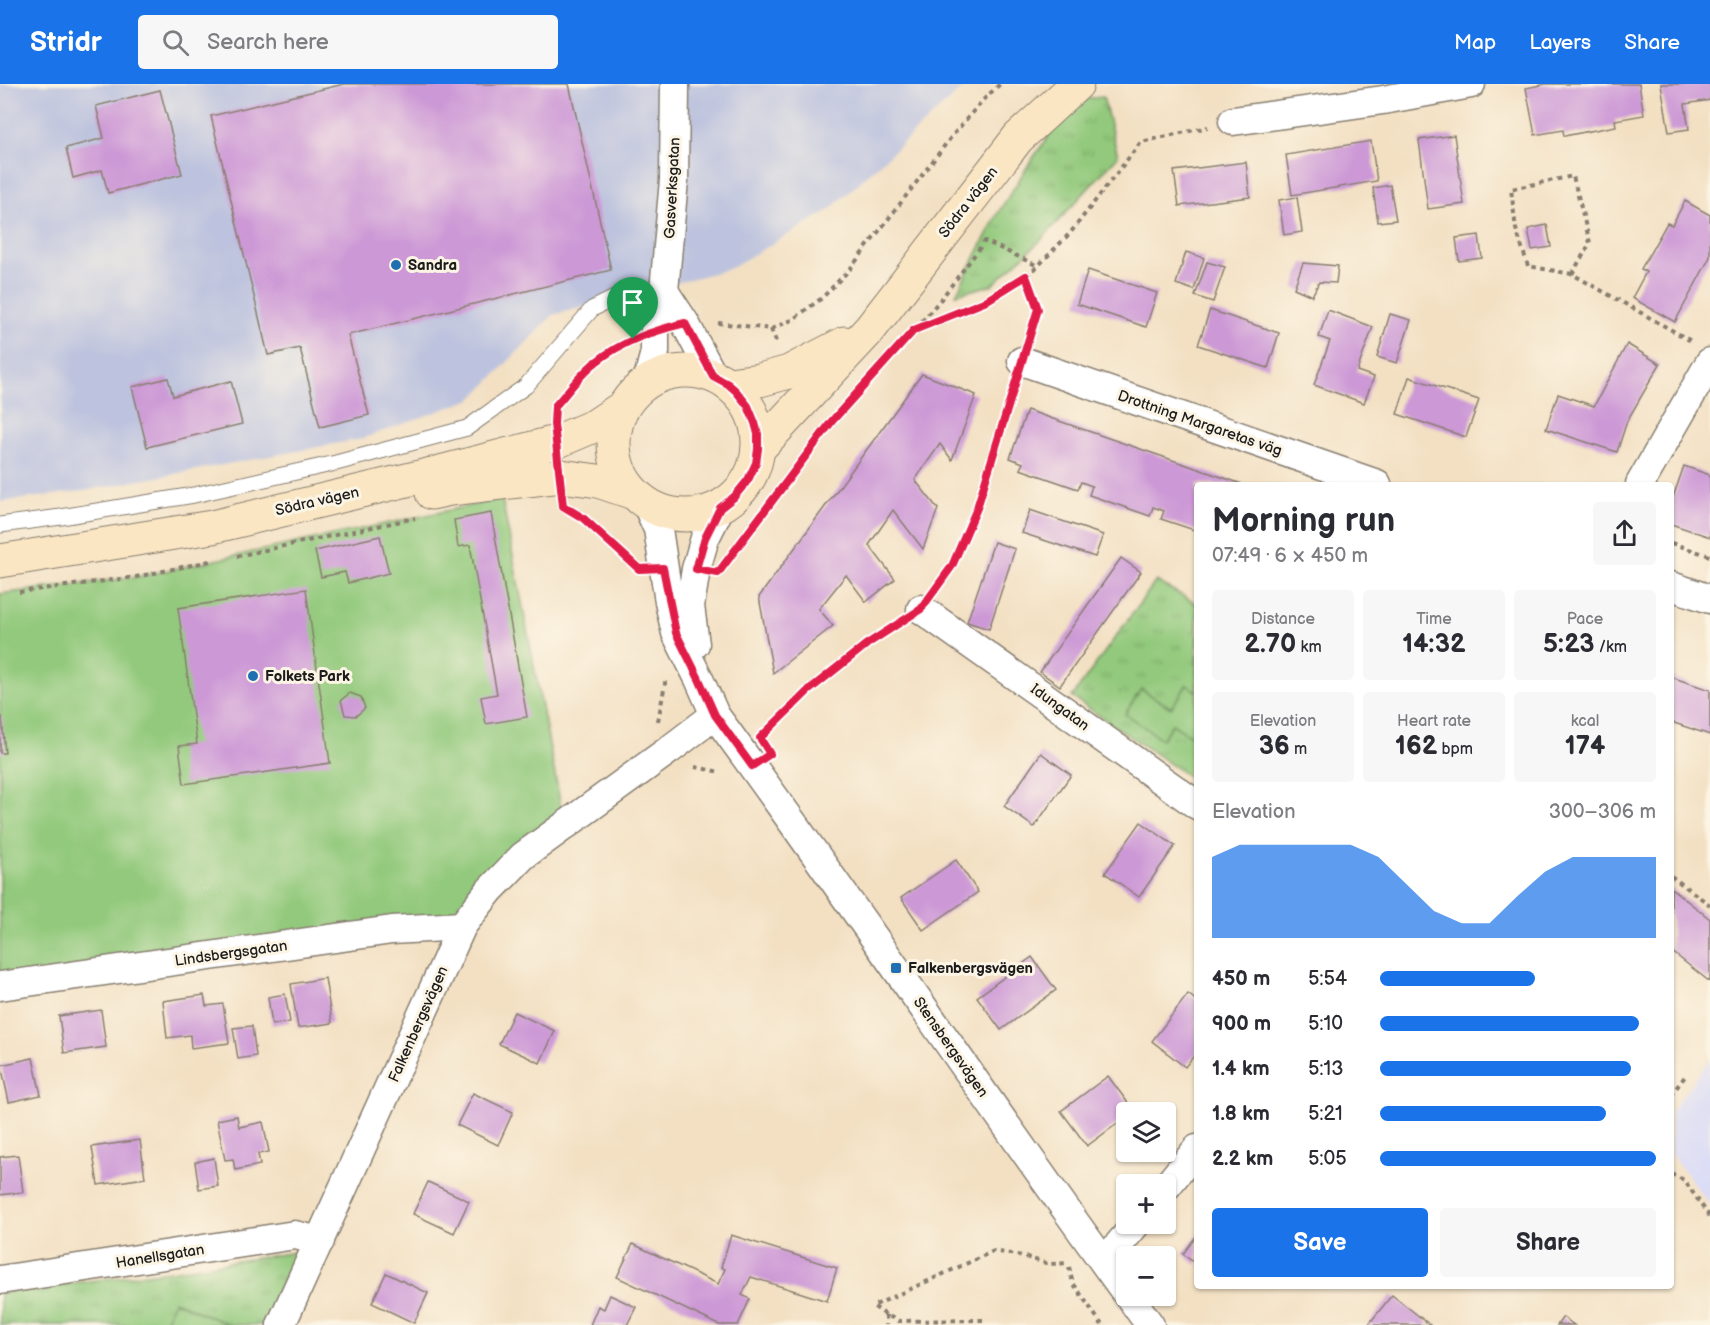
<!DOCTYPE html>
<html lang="en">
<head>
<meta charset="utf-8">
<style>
	body { margin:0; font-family:"Balsamiq Sans",sans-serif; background:#f7f7f7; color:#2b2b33; height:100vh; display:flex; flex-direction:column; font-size:22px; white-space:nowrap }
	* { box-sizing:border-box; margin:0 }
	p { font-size:20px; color:#7c7c81 }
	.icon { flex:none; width:33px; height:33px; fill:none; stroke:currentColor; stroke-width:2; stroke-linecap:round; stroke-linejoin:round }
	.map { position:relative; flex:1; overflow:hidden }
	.side { position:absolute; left:1194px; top:398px; width:480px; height:807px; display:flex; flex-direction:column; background:#fff; border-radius:6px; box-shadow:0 2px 4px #0004 }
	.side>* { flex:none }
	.buttons { position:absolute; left:1116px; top:1018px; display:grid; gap:12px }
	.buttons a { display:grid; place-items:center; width:60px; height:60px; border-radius:6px; background:#fff; box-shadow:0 2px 4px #0004; font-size:30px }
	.pin { position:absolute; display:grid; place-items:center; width:51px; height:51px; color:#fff; margin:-62px -26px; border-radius:50% 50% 50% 0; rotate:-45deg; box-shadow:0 0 6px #0007 }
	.pin .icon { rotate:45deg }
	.round { display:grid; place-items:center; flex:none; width:63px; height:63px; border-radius:6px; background:#f7f7f7 }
	.headline { display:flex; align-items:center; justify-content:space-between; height:102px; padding:0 18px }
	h1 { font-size:33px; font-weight:800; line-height:45px }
	.metrics { display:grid; grid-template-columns:repeat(3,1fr); gap:9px; height:102px; padding:6px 18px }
	.metrics div { display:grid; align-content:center; border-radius:6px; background:#f7f7f7; text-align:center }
	.metrics b { font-size:26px; font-weight:800 }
	.metrics small { font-size:16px; font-weight:400 }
	.metrics p { font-size:16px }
	.chart { height:168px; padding:12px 18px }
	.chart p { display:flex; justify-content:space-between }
	.chart svg { width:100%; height:108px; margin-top:6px; fill:#1a73e8; opacity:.7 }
	.action { display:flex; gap:12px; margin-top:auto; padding:12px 18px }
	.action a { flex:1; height:69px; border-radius:6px; background:#1a73e8; color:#fff; font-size:24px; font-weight:800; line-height:69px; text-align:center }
	.action a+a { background:#f7f7f7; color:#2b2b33 }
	ul { padding:0 18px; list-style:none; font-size:20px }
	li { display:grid; grid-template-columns:96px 72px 1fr; align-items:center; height:45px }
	li i { height:15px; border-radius:8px; background:#1a73e8 }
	header { display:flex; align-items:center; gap:36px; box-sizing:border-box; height:84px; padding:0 30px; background:#1a73e8; color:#fff }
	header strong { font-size:28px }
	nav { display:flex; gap:33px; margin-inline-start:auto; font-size:21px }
	.search { width:420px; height:54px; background:#f7f7f7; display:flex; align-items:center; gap:15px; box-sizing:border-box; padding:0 21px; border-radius:6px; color:#7c7c81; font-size:22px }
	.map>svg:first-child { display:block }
</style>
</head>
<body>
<header>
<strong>Stridr</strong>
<div class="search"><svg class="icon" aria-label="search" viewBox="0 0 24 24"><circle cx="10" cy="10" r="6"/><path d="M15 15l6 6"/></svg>Search here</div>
<nav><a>Map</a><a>Layers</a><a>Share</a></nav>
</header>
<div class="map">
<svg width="1710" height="1241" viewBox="0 0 1710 1241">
	<defs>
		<pattern id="grass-tufts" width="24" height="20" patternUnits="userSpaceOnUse" patternTransform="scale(1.5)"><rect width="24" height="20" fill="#92c97b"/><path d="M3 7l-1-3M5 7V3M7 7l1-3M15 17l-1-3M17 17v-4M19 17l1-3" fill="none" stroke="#7dac6a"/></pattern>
	</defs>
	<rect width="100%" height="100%" fill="#fcf5e5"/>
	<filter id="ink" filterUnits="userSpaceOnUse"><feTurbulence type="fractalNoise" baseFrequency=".0167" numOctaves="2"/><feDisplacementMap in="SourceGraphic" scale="12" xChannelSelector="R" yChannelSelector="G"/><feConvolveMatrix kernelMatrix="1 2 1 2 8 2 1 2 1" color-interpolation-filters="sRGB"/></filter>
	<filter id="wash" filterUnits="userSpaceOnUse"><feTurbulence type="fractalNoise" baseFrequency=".008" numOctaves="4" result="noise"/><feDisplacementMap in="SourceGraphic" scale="24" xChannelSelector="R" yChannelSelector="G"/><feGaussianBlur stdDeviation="1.35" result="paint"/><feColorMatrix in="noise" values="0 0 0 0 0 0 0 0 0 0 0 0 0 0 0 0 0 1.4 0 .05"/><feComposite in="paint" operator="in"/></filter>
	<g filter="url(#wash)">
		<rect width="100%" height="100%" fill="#f3e0c3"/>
		<!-- built -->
		<polygon fill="#d5d8f9" points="1710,975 1710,1121 1671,1070 1671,1027"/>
		<!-- industrial -->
		<polygon fill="#bdc3de" points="0,0 967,0 828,127 729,185 553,231 472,315 361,355 83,407 0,418"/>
		<!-- grass -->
		<g fill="url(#grass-tufts)" stroke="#57724c" stroke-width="1.5">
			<polygon points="1103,13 1118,72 1039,158 992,201 956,210 998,129 1031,77 1074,16"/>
			<polygon points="1156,497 1197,520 1197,608 1186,601 1162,655 1172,639 1197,656 1197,698 1072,613"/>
			<polygon points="296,1168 263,1241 229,1241 175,1217 164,1241 0,1241 0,1208 170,1187"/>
		</g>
		<!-- park -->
		<g fill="#92c97b" stroke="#57724c" stroke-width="1.5">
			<polygon points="502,415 565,743 462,842 0,902 0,510 136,493"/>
			<polygon points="1187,601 1197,608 1197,656 1172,640 1162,655 1125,630 1141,605 1171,624"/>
			<polygon points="174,1217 229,1241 164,1241"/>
		</g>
		<g id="blocks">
			<!-- building -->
			<g fill="#cc98d6">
				<polygon points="344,0 569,0 611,186 348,251 369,331 320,343 300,264 268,271 211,32"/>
				<polygon points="1546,0 1639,0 1644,31 1615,36 1616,42 1564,52 1563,46 1535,51 1526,4"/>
				<polygon points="1661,0 1710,0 1710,16 1685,20 1689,45 1669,48"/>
				<polygon points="160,6 182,90 108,109 102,86 73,94 66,64 104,54 96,22"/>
				<polygon points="1454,51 1464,120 1428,125 1419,56"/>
				<polygon points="1371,57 1377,97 1292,111 1286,71"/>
				<polygon points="1246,78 1250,113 1179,122 1174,87"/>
				<polygon points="1390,101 1396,136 1378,138 1373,104"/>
				<polygon points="1297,113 1302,148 1284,151 1279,116"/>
				<polygon points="1685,117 1710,131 1710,173 1675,238 1632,214 1646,188 1641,185 1667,139 1672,141"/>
				<polygon points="1547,141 1551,163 1532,166 1528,145"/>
				<polygon points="1479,151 1482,174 1459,177 1456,154"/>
				<polygon points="1186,168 1204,174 1194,206 1176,200"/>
				<polygon points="1207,178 1225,183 1213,218 1195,212"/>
				<polygon points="1303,179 1338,182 1336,199 1319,198 1312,212 1294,204"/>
				<polygon points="1088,186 1157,209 1146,243 1077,220"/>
				<polygon points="1210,226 1279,249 1268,284 1198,261"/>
				<polygon points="1328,226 1373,243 1357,287 1374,293 1364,319 1314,301 1330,257 1319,253"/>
				<polygon points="1390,230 1411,236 1397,279 1377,273"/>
				<polygon points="1627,260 1660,280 1627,337 1617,368 1546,345 1558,310 1594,322"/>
				<polygon points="922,290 976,311 952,376 940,360 915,396 938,425 923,465 893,426 869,461 895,495 866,518 846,491 819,525 833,542 773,589 759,513"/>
				<polygon points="1409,293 1479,316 1466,353 1397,330"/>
				<polygon points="168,294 173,312 231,297 242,340 147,363 132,303"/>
				<polygon points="1027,326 1242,400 1197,400 1197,447 1161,435 1164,427 1153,423 1150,432 1089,411 1092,402 1081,398 1078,405 1020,385 1023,379 1010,374"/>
				<polygon points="1684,382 1710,391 1710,453 1671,440 1671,419"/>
				<polygon points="1030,426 1103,451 1095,473 1022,449"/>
				<polygon points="491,429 527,633 486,640 481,613 497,610 470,461 458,463 454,436"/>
				<polygon points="380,452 389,489 348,499 345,488 321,493 315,467"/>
				<polygon points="994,458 1015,465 989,545 967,538"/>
				<polygon points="1121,474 1141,488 1060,602 1040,588"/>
				<polygon points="306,505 330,679 184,700 179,662 197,660 178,524"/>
				<polygon points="1671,593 1710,606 1710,651 1671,638"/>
				<polygon points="350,609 361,613 365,624 356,632 345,631 341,616"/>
				<polygon points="0,633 2,633 5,669 0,669"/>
				<polygon points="1041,669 1071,691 1034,743 1004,722"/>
				<polygon points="1141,738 1175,762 1139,813 1105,789"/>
				<polygon points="956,776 978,808 923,846 901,814"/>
				<polygon points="1671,804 1710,835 1710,898 1671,867"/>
				<polygon points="1032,873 1056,906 1001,946 977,913"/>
				<polygon points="325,894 332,939 298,944 291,900"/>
				<polygon points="285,910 290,938 272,941 268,913"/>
				<polygon points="1188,910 1197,917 1197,968 1185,983 1152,957"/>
				<polygon points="204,911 206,922 223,920 229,959 191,964 190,951 167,954 163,917"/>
				<polygon points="101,926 106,963 64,969 59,932"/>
				<polygon points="514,928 555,947 540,979 499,960"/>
				<polygon points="252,942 256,972 238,975 233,944"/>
				<polygon points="33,974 41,1011 9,1018 1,981"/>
				<polygon points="1108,992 1134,1027 1126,1029 1126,1033 1087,1062 1061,1027"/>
				<polygon points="473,1009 513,1028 498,1061 457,1041"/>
				<polygon points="237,1032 239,1043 263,1038 269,1068 258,1070 260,1081 235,1086 233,1075 225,1076 217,1036"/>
				<polygon points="140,1056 145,1094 98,1101 92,1063"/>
				<polygon points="18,1071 23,1108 0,1111 0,1073"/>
				<polygon points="214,1074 218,1102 199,1105 195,1078"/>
				<polygon points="428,1098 469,1117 454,1149 413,1130"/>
				<polygon points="731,1151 837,1184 827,1217 751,1193 742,1211 750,1215 738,1241 719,1241 617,1193 633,1160 718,1200 725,1185 721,1183"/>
				<polygon points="1197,1151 1197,1181 1183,1170"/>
				<polygon points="386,1189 428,1209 414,1239 372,1219"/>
				<polygon points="610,1211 636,1223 627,1241 590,1241 598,1222 604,1225"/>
				<polygon points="1392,1211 1430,1241 1368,1241"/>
				<polygon points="1563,1233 1574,1241 1557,1241"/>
			</g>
		</g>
	</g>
	<g filter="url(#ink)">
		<use href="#blocks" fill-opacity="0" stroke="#887e70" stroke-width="1.5"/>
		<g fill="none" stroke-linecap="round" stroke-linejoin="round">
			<!-- lane casing -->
			<g stroke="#887e70" stroke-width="17">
				<polyline id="lane" points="0,441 61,433 194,411 336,379 467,344 526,302 592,225 619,212 664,207"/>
			</g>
			<!-- street casing -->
			<g stroke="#887e70" stroke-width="31">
				<g id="street">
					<polyline points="1233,37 1383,16 1471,0"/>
					<polyline points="664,207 685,239 713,292"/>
					<polyline points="1022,277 1377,400"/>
					<polyline points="647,298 655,268 655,246 664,207 674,96 675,0"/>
					<polyline points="1640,400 1710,278"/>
					<path d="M647,421l11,24 11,73 7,31 23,46 16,36c140,191 272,387 411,578"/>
					<polyline points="1671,502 1710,515"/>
					<polyline points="921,525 1197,721"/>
					<polyline points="695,560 690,522 696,485 705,454 720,424"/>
					<polyline points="0,902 392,846 462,842"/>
					<polyline points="1166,1103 1197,1065"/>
					<polyline points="1104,1178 1136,1140"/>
					<polyline points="0,1196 295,1151 320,1157"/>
					<polyline points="1129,1212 1150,1241"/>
					<polyline points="281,1241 462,842 490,806 523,772 669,666 715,631"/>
				</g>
			</g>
			<!-- secondary casing -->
			<g stroke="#887e70" stroke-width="35">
				<g id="secondary">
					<circle cx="686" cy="359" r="72"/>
					<polyline points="728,300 760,296 789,288 845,259"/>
					<polyline points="758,365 870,245 1018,54 1077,0"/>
					<polyline points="432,409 450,405 561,392 598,397 631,408"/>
					<polyline points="0,477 212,443 440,388 556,358 596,341 623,323"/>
				</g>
			</g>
			<!-- path -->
			<g stroke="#887e70" stroke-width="4" stroke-dasharray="4.5 4.5" stroke-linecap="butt">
				<polyline points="1572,190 1590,159 1573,92 1511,105 1516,145 1528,182 1572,190 1691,257"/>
				<polyline points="1027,192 1038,225 1030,251"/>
				<polyline points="718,239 771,245 792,236 822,214 850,185 952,52 982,17 1000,0"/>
				<polyline points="916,244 941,215 985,157 1038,182"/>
				<polyline points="771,245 777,260"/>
				<polyline points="896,267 914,246 984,217 1027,192 1038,182 1071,148 1141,58 1208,43"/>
				<polyline points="555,326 555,322 595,278 627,259"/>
				<polyline points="569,426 583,434 634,481"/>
				<polyline points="1671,459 1710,472"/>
				<polyline points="237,472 415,434"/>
				<polyline points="731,472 832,337 891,272"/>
				<path d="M937,503c41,-58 56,-132 77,-199"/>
				<polyline points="19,508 136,493 210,477"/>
				<polyline points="658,637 665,600 665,595"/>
				<polyline points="763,652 809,606 867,560 898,541"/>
				<polyline points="695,683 720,688"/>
				<polyline points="1671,792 1710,821"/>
				<polyline points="1671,1011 1686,991"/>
				<polyline points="1671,1090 1684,1096 1710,1133"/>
				<polyline points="1069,1183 1073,1199 1102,1241"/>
				<polyline points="1525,1202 1527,1202"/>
				<polyline points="886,1231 886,1241"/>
				<polyline points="983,1236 899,1237 886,1231 873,1222 994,1167 1022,1172 1049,1180 1068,1179"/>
			</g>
			<!-- lane -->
			<use href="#lane" stroke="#fff" stroke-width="15"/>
			<!-- street -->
			<use href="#street" stroke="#fff" stroke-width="28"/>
			<!-- secondary -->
			<use href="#secondary" stroke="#fbe6c3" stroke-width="33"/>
		</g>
	</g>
	<g fill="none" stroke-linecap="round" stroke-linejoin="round" filter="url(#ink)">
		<!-- route casing -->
		<g stroke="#fff" stroke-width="12">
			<path id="route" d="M1026,192l12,33 -61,199 -25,58 -31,43 -54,35 -58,46 -49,48 10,16 -18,12 -37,-51 -16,-36 -23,-46 -13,-65 -24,1 -56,-51 -20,-12 -9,-82 1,-18c12,-13 26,-33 41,-44 26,-21 57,-31 89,-39l28,53 15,8 8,7 12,15 7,17 3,11v15l-2,14 -8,17 -14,17 -14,11 -15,30 -9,31 22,4 114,-152 82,-91 70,-28z"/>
		</g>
		<!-- route -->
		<use href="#route" stroke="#e11d48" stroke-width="8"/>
	</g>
	<!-- markers -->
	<g fill="#1f6fb2" stroke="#fcf5e5" stroke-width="2">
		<circle cx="396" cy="181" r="6"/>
		<circle cx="253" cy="592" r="6"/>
		<rect x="890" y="878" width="12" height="12" rx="3"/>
	</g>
	<g text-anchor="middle" stroke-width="6" stroke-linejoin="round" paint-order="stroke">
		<!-- street labels -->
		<g font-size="15" fill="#1c1c1c" stroke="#fcf5e5">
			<text transform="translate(672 104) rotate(-87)" y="5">Gasverksgatan</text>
			<text transform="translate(968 118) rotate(-52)" y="5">Södra vägen</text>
			<text transform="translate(1200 339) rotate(19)" y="5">Drottning Margaretas väg</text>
			<text transform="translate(317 417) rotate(-13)" y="5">Södra vägen</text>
			<text transform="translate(1060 623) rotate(36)" y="5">Idungatan</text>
			<text transform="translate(231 869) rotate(-8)" y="5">Lindsbergsgatan</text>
			<text transform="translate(418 940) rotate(-66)" y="5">Falkenbergsvägen</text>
			<text transform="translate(951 963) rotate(55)" y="5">Stensbergsvägen</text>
			<text transform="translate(160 1172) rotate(-9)" y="5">Hanellsgatan</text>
		</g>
		<!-- poi labels -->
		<g font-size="15" font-weight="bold" fill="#1c1c1c" stroke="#fcf5e5" text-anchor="start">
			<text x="408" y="186">Sandra</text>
			<text x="265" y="597">Folkets Park</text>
			<text x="908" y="889">Falkenbergsvägen</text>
		</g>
	</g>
</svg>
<div class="buttons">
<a><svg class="icon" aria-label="layers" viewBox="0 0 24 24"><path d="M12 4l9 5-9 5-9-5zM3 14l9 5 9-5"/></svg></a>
<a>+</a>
<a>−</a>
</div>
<div class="pin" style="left:633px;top:255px;background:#1e9e55"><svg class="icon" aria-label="arrive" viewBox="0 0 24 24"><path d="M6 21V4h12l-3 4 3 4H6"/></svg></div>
<section class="side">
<div class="headline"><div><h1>Morning run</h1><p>07:49 · 6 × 450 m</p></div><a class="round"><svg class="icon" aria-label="share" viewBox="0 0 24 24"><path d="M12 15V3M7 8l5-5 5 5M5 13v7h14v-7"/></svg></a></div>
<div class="metrics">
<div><p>Distance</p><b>2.70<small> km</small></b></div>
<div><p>Time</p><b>14:32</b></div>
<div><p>Pace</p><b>5:23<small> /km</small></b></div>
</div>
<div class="metrics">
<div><p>Elevation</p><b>36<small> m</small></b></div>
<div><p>Heart rate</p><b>162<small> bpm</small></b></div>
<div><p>kcal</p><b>174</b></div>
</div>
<div class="chart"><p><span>Elevation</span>300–306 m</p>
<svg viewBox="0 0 160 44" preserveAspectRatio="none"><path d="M0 44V11L10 6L20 6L30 6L40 6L50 6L60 11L70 22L80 33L90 38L100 38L110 27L120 17L130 11L140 11L150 11L160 11V44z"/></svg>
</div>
<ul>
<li><b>450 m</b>5:54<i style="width:56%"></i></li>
<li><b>900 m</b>5:10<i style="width:94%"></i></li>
<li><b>1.4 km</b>5:13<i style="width:91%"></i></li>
<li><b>1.8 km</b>5:21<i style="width:82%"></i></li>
<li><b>2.2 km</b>5:05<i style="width:100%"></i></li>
</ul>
<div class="action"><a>Save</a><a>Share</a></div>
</section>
</div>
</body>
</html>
